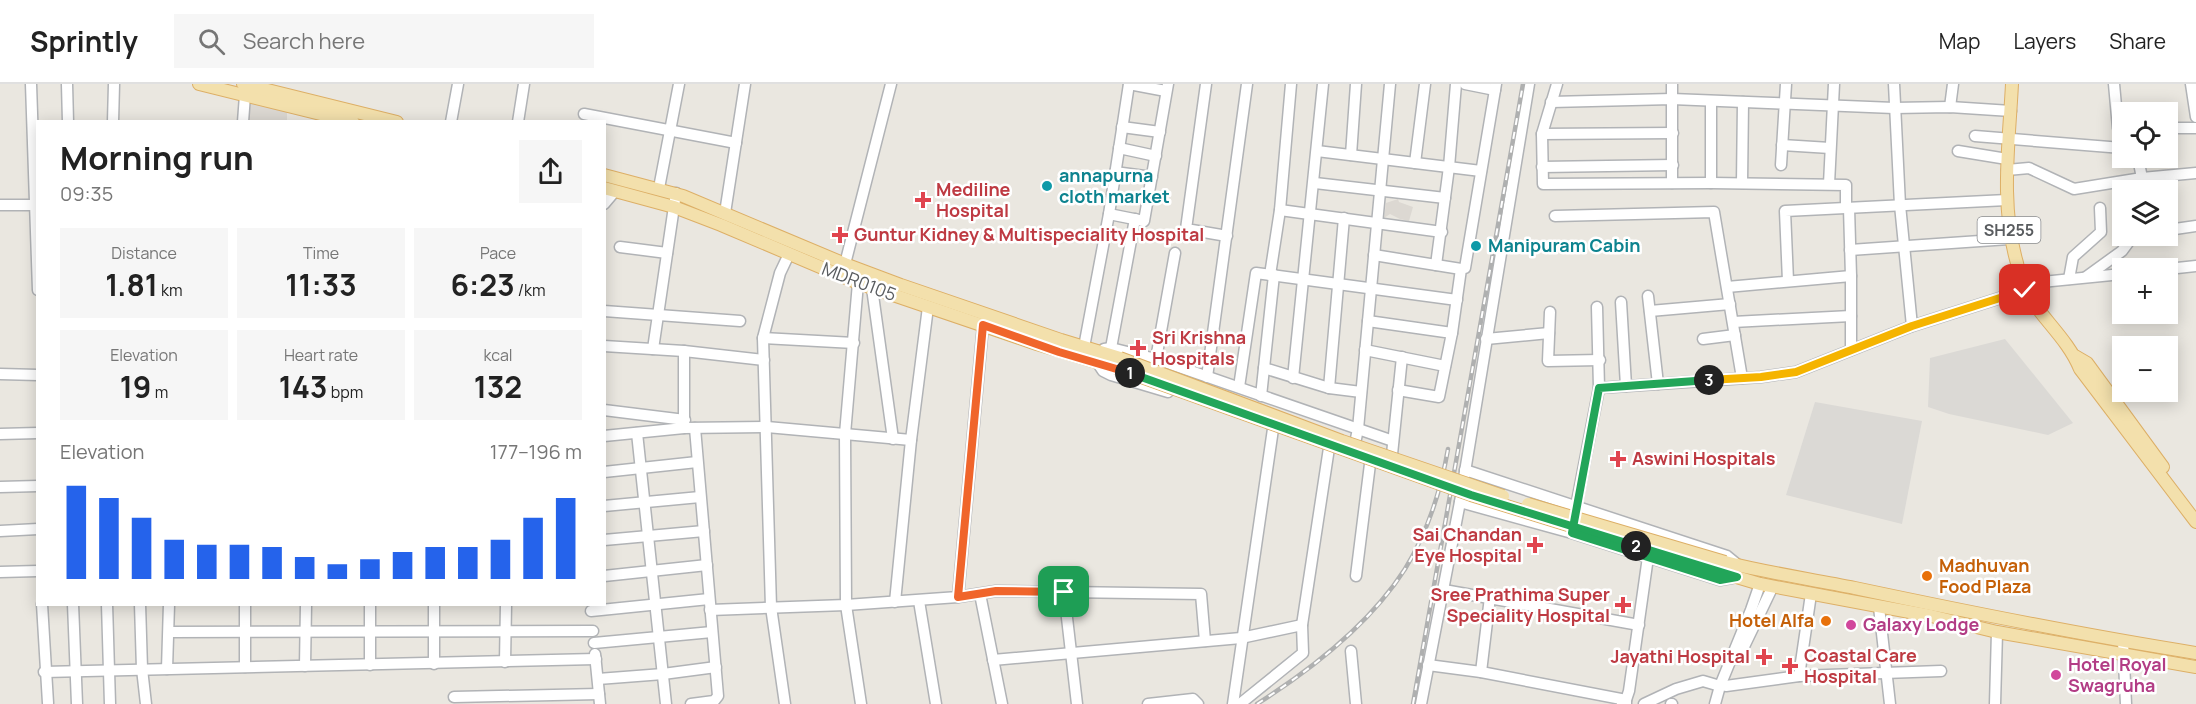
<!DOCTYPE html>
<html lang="en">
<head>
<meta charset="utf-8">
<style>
	body { margin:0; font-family:Manrope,sans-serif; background:#f6f6f6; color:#222; height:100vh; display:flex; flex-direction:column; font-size:22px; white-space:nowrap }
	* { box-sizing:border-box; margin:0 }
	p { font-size:20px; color:#767676 }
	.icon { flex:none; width:33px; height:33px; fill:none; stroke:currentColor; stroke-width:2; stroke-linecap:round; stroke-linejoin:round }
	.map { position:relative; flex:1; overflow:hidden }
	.details { position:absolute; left:36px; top:36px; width:570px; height:486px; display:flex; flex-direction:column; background:#fff; border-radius:0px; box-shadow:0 3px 15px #0003 }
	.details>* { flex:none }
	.fabs { position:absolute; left:2112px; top:18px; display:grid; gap:12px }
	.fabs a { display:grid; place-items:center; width:66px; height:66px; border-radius:0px; background:#fff; box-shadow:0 3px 15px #0003; font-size:30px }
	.pin { position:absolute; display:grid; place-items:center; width:51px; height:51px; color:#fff; margin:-26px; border-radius:12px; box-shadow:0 3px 9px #0006 }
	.km { position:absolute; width:30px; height:30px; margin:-15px; border-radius:50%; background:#222; color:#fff; font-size:16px; line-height:30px; text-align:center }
	.round { display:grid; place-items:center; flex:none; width:63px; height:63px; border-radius:0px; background:#f6f6f6 }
	.headline { display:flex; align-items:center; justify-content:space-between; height:102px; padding:0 24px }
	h1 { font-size:33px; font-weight:700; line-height:45px }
	.figures { display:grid; grid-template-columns:repeat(3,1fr); gap:9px; height:102px; padding:6px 24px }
	.figures div { display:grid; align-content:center; border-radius:0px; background:#f6f6f6; text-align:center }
	.figures b { font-size:30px; font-weight:700 }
	.figures small { font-size:16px; font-weight:400 }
	.figures p { font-size:16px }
	.chart { height:168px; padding:12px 24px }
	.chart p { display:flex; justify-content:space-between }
	.chart svg { width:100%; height:108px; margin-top:6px; stroke:#2563eb; stroke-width:6 }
	header { display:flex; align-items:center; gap:36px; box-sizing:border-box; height:84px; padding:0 30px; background:#fff; border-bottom:2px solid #e0e0e0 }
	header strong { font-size:28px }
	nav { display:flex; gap:33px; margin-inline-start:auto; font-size:21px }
	.search { width:420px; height:54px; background:#f6f6f6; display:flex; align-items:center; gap:15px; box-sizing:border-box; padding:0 21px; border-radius:0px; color:#767676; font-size:22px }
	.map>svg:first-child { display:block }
</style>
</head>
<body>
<header>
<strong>Sprintly</strong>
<div class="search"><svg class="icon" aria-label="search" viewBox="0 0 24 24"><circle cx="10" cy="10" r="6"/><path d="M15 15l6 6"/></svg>Search here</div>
<nav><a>Map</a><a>Layers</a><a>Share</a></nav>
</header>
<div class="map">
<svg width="2196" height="620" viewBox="0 0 2196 620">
	<rect width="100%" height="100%" fill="#eae7e0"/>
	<!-- industrial -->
	<g fill="#dbd9d5">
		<polygon points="2005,255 2073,339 2048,351 1949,330 1928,323 1930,274"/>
		<polygon points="1815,318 1922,337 1902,440 1786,411"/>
	</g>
	<!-- education -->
	<g fill="#dcd8d2">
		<polygon points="242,16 287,25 287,37 240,38"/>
		<polygon points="1398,115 1399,118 1413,123 1409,137 1400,135 1390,130 1384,134 1386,119"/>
	</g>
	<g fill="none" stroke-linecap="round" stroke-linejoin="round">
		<!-- minor casing -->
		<g stroke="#b1b3b6" stroke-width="13">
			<g id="minor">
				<polyline points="31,0 38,206"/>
				<polyline points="67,0 68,38"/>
				<polyline points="1129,0 1166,7"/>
				<polyline points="1206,0 1186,145 1227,152"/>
				<polyline points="1465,0 1495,6"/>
				<polyline points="1557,0 1542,50 1543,100 1711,99 1846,101 1846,124"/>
				<polyline points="1672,0 1672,99"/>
				<polyline points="1894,0 1900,121 1912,242"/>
				<polyline points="2114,0 2118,44 2122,44"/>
				<polyline points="2191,0 2196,33"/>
				<polyline points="1551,18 1672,15 1894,24 1950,23 2011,27"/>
				<polyline points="1950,23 1953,0"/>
				<polyline points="584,30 736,59"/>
				<polyline points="113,38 114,0"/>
				<polyline points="243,38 245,11"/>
				<polyline points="451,38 458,0"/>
				<polyline points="518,38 524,0"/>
				<polyline points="1122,43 1160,48"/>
				<polyline points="2168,44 2196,44"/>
				<polyline points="1542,50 1673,49"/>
				<polyline points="1975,52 2122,64"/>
				<polyline points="1782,61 1830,64"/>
				<polyline points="1119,64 1156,72"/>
				<polyline points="1317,67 1481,87"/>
				<polyline points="1958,67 2007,75"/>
				<polyline points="1351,71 1356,0"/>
				<polyline points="2138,74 2142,94"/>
				<polyline points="1415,79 1425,0"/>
				<polyline points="1781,81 1786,0"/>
				<polyline points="1542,83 1673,81"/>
				<polyline points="2007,86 2029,84 2074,105 2142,94 2196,89"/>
				<polyline points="1115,88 1152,93"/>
				<polyline points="1315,99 1445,114"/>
				<polyline points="1711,99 1711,17"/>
				<polyline points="1742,99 1743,18"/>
				<polyline points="1829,100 1834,0"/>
				<polyline points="659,104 679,0"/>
				<polyline points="604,120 615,107"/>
				<polyline points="0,121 35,121"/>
				<polyline points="1849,124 1851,192"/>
				<polyline points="1280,126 1442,148"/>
				<polyline points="725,129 745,0"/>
				<polyline points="1109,130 1144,137 1168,0"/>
				<polyline points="1555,132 1714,128 1742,294"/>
				<polyline points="2168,146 2196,142"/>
				<polyline points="620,163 667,169"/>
				<polyline points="1850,166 2009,155"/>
				<polyline points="1374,171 1461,185"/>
				<polyline points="845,180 891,0"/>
				<polyline points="1436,181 1449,83 1456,0"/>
				<polyline points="2168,185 2196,182"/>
				<polyline points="1270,191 1280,126 1291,0"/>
				<polyline points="2086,193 2122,167 2133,152"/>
				<polyline points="2069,195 2073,173 2101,148 2100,124"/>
				<polyline points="1788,197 1785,127 2007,116"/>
				<polyline points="858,199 845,350 846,521 861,620"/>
				<polyline points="2022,200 2122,190"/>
				<polyline points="1727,203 1851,192 1851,266"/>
				<polyline points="872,204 893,355"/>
				<polyline points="1648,212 1658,300"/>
				<polyline points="1621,218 1626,302"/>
				<polyline points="604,227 740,237"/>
				<polyline points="1650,227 1730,220"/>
				<polyline points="1550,228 1548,277 1600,276"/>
				<polyline points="1368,237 1452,249 1439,313 1398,306"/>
				<polyline points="1733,238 1851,232"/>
				<polyline points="1452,249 1461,185 1465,184 1496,0"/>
				<polyline points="763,254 854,259"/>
				<polyline points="1486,255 1549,249"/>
				<polyline points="1703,255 1735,251"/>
				<polyline points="604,262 684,267 684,344"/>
				<polyline points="1084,263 1109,130 1129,0"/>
				<polyline points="1111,264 1135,135"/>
				<polyline points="653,265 676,109"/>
				<polyline points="1365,266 1445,282"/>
				<polyline points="684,267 764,276"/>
				<polyline points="1101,269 1104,265 1111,264 1156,275 1393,357"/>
				<polyline points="1156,275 1175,169"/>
				<polyline points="1097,278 1103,287 1111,291 1168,308"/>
				<polyline points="1264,284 1329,304 1361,308"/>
				<polyline points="0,290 38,291"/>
				<polyline points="1207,293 1247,0"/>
				<polyline points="1293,294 1323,0"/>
				<polyline points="1239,303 1256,189 1457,216"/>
				<polyline points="1329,304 1344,134"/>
				<polyline points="1599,304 1761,293 1796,288 1912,242 2025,206"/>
				<polyline points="1261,312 1274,191"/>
				<polyline points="604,326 685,336"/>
				<polyline points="637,349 666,620"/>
				<polyline points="0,350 38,349"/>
				<polyline points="604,352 684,344 767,343 911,356"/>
				<polyline points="1353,369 1358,345 1390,0"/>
				<polyline points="1391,380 1402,273"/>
				<polyline points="1465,386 1727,472 1738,481"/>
				<polyline points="604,388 697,378"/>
				<polyline points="0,403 38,402"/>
				<polyline points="1460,418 1572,449 1720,496 1737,493"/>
				<polyline points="604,422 700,413"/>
				<polyline points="1575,428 1599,304 1597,223"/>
				<polyline points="0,447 38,445"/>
				<polyline points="604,456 704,447"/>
				<polyline points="0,488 38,487"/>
				<polyline points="604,492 707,481"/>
				<polyline points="1356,492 1370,380"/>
				<polyline points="1444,506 1639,541"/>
				<polyline points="1064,508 1077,620"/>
				<polyline points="980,510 1002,620"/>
				<polyline points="958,513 996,507 1201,510 1205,557"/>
				<polyline points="919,517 936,620"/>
				<polyline points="895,518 911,356 928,223"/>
				<polyline points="42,520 48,619"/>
				<polyline points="73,520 77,620"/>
				<polyline points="107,520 110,620"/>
				<polyline points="140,520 142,585 146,620"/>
				<polyline points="370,520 370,581"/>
				<polyline points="434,520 434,580"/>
				<polyline points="1879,523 1890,620"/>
				<polyline points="710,526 846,521 958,513 983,241"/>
				<polyline points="591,527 709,515"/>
				<polyline points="170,548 593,547"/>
				<polyline points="2123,557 2126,620"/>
				<polyline points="594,559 712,548"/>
				<polyline points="1351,567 1356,620"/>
				<polyline points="595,570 600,620"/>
				<polyline points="1738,575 1773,502"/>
				<polyline points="993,576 1241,554 1302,541"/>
				<polyline points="505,578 506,520"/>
				<polyline points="1428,581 1481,588 1626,616 1626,620"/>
				<polyline points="305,582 306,520"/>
				<polyline points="245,583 245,520"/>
				<polyline points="167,585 169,520"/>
				<polyline points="44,588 596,575"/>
				<polyline points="1481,588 1490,513"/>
				<polyline points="1799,592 1811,510"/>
				<polyline points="598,595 663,590 716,583"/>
				<polyline points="1726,602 1799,592 1941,587"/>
				<polyline points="454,613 599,610"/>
				<polyline points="1622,619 1626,616 1629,607 1648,473"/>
				<polyline points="691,620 714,617 718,612 695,344"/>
				<polyline points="785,620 771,523 763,254 780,189 789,170"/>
				<polyline points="1148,620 1193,615 1198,620"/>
				<polyline points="1233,620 1273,345"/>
				<polyline points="1240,620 1303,569 1302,541 1329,364"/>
				<polyline points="1421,620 1460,418 1529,0"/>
				<polyline points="1644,620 1676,605 1703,597 1720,602"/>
				<polyline points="1671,620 1672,620"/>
				<polyline points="1715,620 1720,602 1751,526 1760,500"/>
				<polyline points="1995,620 1997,548"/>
			</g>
		</g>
		<!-- major casing -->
		<g stroke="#ddaf66" stroke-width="14">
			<g id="major">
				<polyline points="199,0 353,38"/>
				<polyline points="243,0 397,38"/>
				<path d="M2012,0c-3,60 -12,121 5,179 2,9 3,19 8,27 16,28 43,49 55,79l116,153"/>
				<polyline points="604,91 683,112 845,180 901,201 1061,256 1120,274"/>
				<polyline points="604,104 674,123 721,141 858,199 1037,260 1116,284"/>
				<polyline points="2075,272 2087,279 2163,383"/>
				<path d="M1725,478c43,11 86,17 130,26 113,24 227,47 341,65"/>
				<polyline points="1723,489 1760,500 1931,532 1997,548 2196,583"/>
			</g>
		</g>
		<!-- minor -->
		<use href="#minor" stroke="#fff" stroke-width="10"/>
		<!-- major -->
		<use href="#major" stroke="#f3e0ac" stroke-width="12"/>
		<!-- rail casing -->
		<g stroke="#afb0b0" stroke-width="4.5">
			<g id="rail">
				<path d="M1257,620c55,-35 113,-80 148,-135 22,-36 36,-79 43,-120"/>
				<polyline points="1413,620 1523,0"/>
			</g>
		</g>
		<!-- rail -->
		<use href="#rail" stroke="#fff" stroke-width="2" stroke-dasharray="7" stroke-linecap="butt"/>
		<!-- major-bridge casing -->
		<g stroke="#ddaf66" stroke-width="14" stroke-linecap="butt">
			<g id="major-bridge">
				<polyline points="1120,274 1342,357 1503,412"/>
				<polyline points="1116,284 1471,411 1723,489"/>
				<polyline points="1528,420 1725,478"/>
			</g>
		</g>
		<!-- major-bridge -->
		<use href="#major-bridge" stroke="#f3e0ac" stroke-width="12"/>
	</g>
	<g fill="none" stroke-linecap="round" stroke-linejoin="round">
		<!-- split-1 casing -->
		<g stroke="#fff" stroke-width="12">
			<polyline id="split-1" points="1064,508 996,507 958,513 983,241 1059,268 1130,289"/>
		</g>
		<!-- split-2 casing -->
		<g stroke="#fff" stroke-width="12">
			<polyline id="split-2" points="1130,289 1471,411 1636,462"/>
		</g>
		<!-- split-3 casing -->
		<g stroke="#fff" stroke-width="12">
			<polyline id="split-3" points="1636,462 1737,493 1720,496 1572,449 1599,304 1709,296"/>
		</g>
		<!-- split-4 casing -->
		<g stroke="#fff" stroke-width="12">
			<polyline id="split-4" points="1709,296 1761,293 1796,288 1912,242 2025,206"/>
		</g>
		<!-- split-1 -->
		<use href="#split-1" stroke="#f0652b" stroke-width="8"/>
		<!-- split-2 -->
		<use href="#split-2" stroke="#22a559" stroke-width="8"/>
		<!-- split-3 -->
		<use href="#split-3" stroke="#22a559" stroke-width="8"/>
		<!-- split-4 -->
		<use href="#split-4" stroke="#f5b400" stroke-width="8"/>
	</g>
	<!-- markers -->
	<g fill="#0f9aa8" stroke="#fff" stroke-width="2">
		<circle cx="1047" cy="102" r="6"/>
		<circle cx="1476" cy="162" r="6"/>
	</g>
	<g fill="#e0444e" stroke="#fff" stroke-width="2">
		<path d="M920 107h6v6h6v6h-6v6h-6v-6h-6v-6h6z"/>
		<path d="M837 142h6v6h6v6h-6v6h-6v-6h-6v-6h6z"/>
		<path d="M1135 255h6v6h6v6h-6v6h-6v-6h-6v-6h6z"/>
		<path d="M1615 366h6v6h6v6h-6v6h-6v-6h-6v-6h6z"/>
		<path d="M1532 452h6v6h6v6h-6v6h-6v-6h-6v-6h6z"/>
		<path d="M1620 512h6v6h6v6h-6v6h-6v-6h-6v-6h6z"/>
		<path d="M1761 564h6v6h6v6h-6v6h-6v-6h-6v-6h6z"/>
		<path d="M1787 573h6v6h6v6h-6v6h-6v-6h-6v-6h6z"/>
	</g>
	<g fill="#e8710a" stroke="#fff" stroke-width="2">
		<circle cx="1927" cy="492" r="6"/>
		<circle cx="1826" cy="537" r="6"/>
	</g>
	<g fill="#d1479c" stroke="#fff" stroke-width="2">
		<circle cx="1851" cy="541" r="6"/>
		<circle cx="2056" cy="591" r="6"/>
	</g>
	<g text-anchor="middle" stroke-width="5" stroke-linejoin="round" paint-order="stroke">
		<!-- shield labels -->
		<rect fill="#fff" stroke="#8b8d8f" stroke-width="1.5" x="1977.5" y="133" width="63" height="26" rx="4.5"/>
		<g font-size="16" font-weight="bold" fill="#595c5f">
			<text x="2009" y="152">SH255</text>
		</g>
		<!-- culture labels -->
		<g font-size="18" font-weight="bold" fill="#0d838f" stroke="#fff" text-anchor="start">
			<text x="1059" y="98">annapurna<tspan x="1059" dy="21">cloth market</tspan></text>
			<text x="1488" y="168">Manipuram Cabin</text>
		</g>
		<!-- health labels -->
		<g font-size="18" font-weight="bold" fill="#be3a42" stroke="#fff" text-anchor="start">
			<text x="936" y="112">Mediline<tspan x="936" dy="21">Hospital</tspan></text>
			<text x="854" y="157">Guntur Kidney &amp; Multispeciality Hospital</text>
			<text x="1152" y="260">Sri Krishna<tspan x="1152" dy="21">Hospitals</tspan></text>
			<text x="1632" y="381">Aswini Hospitals</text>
			<text x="1522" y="457" text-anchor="end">Sai Chandan<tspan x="1522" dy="21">Eye Hospital</tspan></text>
			<text x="1610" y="517" text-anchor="end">Sree Prathima Super<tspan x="1610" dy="21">Speciality Hospital</tspan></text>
			<text x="1804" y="578">Coastal Care<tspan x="1804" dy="21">Hospital</tspan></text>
			<text x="1750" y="579" text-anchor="end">Jayathi Hospital</text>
		</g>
		<!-- street labels -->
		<g font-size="18" fill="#595c5f" stroke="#fff">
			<text transform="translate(859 198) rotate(21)" y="6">MDR0105</text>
		</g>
		<!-- food labels -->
		<g font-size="18" font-weight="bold" fill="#c56008" stroke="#fff" text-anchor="start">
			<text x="1939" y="488">Madhuvan<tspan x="1939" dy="21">Food Plaza</tspan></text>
			<text x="1814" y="543" text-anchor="end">Hotel Alfa</text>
		</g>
		<!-- hotel labels -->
		<g font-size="18" font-weight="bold" fill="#b23c85" stroke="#fff" text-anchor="start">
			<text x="1863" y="547">Galaxy Lodge</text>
			<text x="2068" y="587">Hotel Royal<tspan x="2068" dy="21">Swagruha</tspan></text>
		</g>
	</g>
</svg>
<div class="fabs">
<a><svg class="icon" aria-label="locate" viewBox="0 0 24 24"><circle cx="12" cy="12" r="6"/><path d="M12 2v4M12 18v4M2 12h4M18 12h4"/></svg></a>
<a><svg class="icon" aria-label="layers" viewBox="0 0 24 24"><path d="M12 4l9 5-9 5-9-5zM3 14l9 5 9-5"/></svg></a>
<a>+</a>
<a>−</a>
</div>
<div class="pin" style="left:1064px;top:508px;background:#1e9e55"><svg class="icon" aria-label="arrive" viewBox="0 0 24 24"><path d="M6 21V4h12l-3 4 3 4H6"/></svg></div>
<div class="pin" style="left:2025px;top:206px;background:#d93025"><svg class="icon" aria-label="check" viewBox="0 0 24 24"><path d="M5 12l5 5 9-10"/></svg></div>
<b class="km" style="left:1130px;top:289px">1</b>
<b class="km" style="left:1636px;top:462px">2</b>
<b class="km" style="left:1709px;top:296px">3</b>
<section class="details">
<div class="headline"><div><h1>Morning run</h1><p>09:35</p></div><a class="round"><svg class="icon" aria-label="share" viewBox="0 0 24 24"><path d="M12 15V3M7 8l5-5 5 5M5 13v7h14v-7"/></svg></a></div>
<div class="figures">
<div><p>Distance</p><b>1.81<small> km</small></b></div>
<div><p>Time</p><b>11:33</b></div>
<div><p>Pace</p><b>6:23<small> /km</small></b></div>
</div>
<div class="figures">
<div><p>Elevation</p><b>19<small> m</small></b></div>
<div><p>Heart rate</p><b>143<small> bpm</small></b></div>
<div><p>kcal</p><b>132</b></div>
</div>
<div class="chart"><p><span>Elevation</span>177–196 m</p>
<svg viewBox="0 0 160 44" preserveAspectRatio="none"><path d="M5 44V6M15 44V11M25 44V19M35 44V28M45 44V30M55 44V30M65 44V31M75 44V35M85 44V38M95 44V36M105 44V33M115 44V31M125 44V31M135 44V28M145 44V19M155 44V11"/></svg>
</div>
</section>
</div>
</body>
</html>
